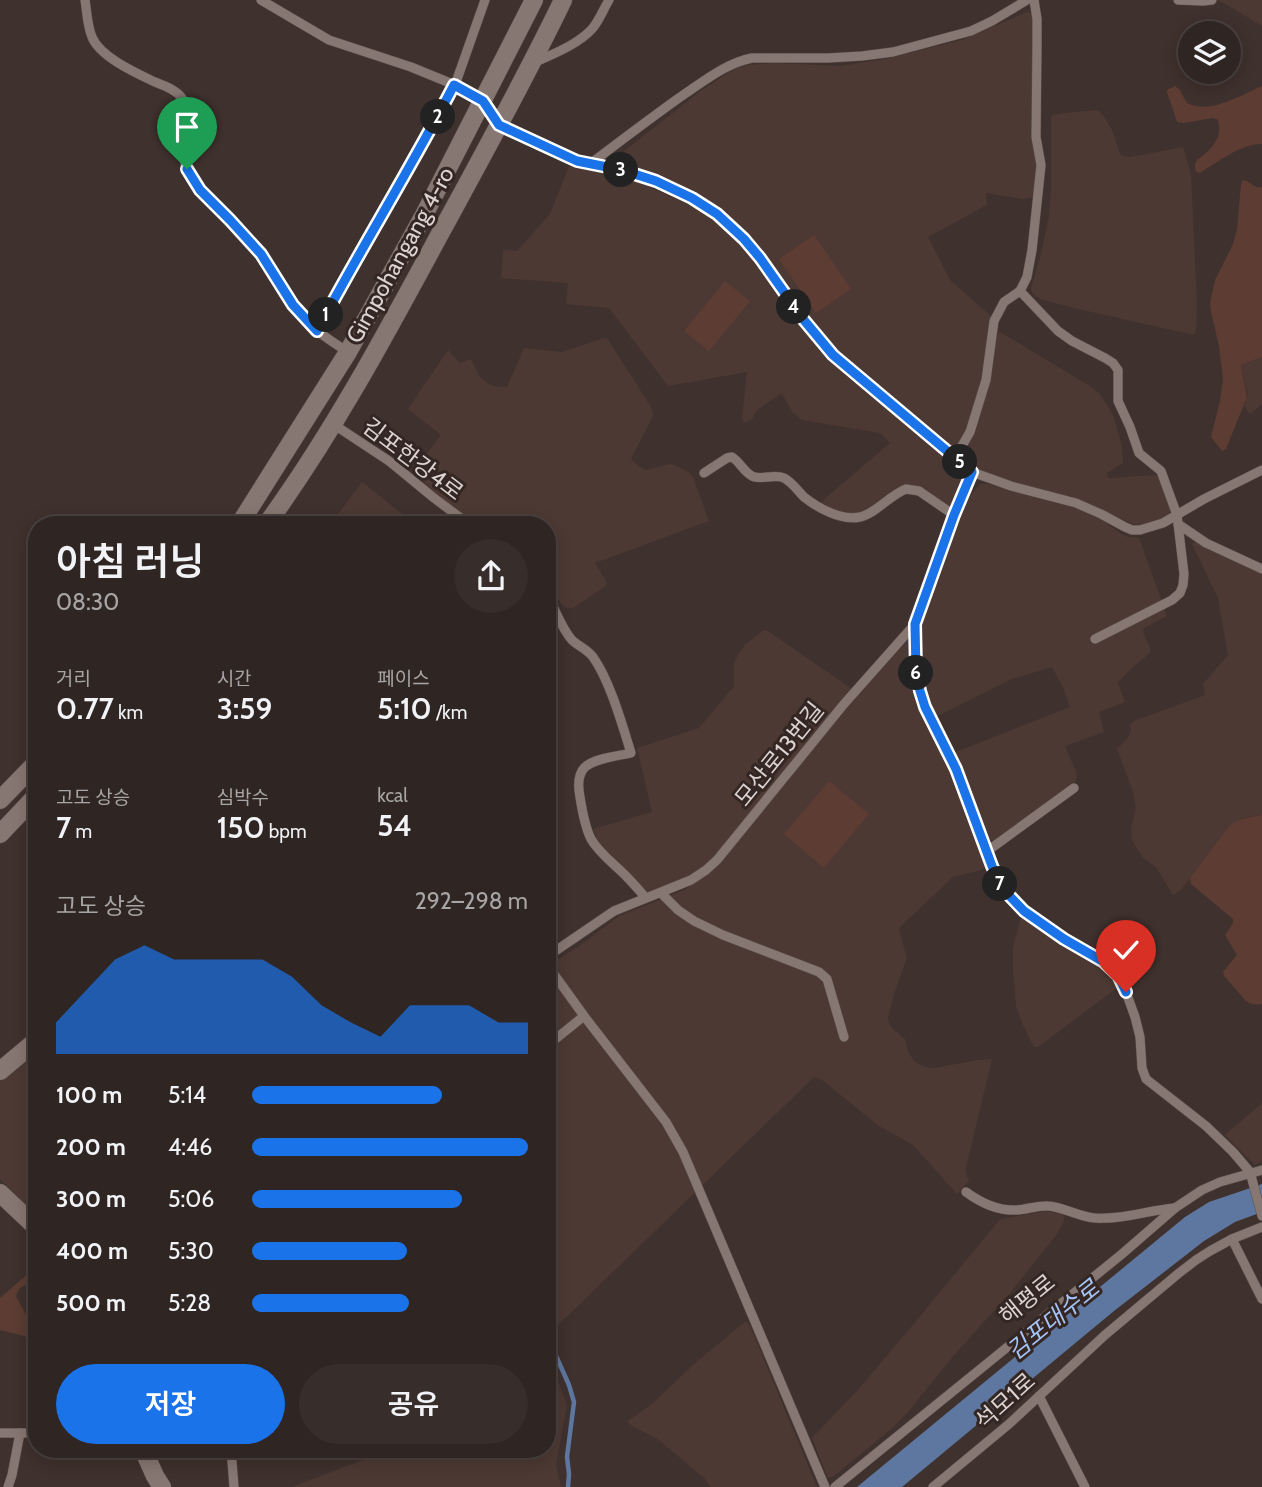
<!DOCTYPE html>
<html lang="ko">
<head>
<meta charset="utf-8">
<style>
	body { margin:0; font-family:Cabin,"Noto Sans KR",sans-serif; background:#372d2a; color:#f1f3f6; height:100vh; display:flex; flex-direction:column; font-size:26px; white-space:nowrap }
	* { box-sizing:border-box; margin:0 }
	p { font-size:23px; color:#a7a5a5 }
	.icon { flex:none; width:38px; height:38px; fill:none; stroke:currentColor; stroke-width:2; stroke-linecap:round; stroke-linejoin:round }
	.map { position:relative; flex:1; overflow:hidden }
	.details { position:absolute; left:28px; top:516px; width:528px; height:942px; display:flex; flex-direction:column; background:#2f2522; border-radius:28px; box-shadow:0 4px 18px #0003,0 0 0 2px #4a4240 }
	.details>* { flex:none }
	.fabs { position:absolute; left:1178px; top:21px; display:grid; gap:14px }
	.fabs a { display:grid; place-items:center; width:63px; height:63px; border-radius:50%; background:#2f2522; box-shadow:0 4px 18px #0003,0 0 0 2px #4a4240; font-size:35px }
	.pin { position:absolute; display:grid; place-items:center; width:60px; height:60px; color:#fff; margin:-72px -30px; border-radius:50% 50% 50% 0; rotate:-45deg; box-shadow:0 0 7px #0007 }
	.pin .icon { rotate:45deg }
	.km { position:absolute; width:35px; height:35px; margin:-18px; border-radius:50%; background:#222; color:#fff; font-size:19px; line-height:35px; text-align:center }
	.round { display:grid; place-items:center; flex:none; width:74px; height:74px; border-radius:37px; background:#372d2a }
	.overview { display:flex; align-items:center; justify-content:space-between; height:119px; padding:0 28px }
	h1 { font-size:38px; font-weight:600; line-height:52px }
	.figures { display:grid; grid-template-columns:repeat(3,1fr); gap:10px; height:119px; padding:7px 28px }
	.figures div { display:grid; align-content:center }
	.figures b { font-size:30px; font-weight:600 }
	.figures small { font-size:19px; font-weight:400 }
	.figures p { font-size:19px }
	.chart { height:196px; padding:14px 28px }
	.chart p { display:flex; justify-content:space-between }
	.chart svg { width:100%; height:126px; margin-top:7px; fill:#1a73e8; opacity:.7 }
	.button { display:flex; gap:14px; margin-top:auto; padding:14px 28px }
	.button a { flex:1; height:80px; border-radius:42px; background:#1a73e8; color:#fff; font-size:28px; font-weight:600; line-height:80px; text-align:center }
	.button a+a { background:#372d2a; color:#f1f3f6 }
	ul { padding:0 28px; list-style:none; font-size:23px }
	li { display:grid; grid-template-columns:112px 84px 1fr; align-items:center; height:52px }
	li i { height:18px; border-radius:9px; background:#1a73e8 }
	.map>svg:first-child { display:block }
</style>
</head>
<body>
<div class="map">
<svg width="1262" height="1487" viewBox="0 0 1262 1487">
	<rect width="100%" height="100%" fill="#3f312d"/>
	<!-- built -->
	<g fill="#4d3933">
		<polygon points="1217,0 1262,0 1262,26 1229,6"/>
		<polygon points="1027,12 1031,13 1033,16 1034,39 1032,133 1037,158 1034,197 1022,199 986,193 987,205 928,237 950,280 991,316 983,379 971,421 958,446 953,448 837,352 802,311 745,234 720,211 692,192 657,176 617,163 614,159 702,90 728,73 740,67 749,65 774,63 840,66 885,59 962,40"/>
		<polygon points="1096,110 1099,111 1105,118 1112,130 1120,154 1123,156 1130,157 1183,147 1191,174 1197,303 1196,333 1194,335 1074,308 1040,299 1035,296 1032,292 1031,288 1041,254 1049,216 1051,188 1051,119 1052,115 1056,114"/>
		<polygon points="569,166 624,177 647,186 696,208 711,216 723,226 739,242 757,262 805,328 832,359 966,472 966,474 950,505 947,506 921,488 909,485 896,488 861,513 853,515 840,512 832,509 821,502 890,443 880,433 802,420 793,413 782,394 779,395 757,410 752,419 744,423 742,418 747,372 668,386 609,308 566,304 568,283 501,278 503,250 517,251 550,214"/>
		<polygon points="1000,332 1090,386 1100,394 1113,415 1122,446 1123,463 1107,473 1108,478 1159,475 1171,510 1168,516 1161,520 1145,526 1133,524 1075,499 1001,480 983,473 966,459 965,454 981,412 990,379 997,336 998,333"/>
		<polygon points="604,338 607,338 609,341 651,407 653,413 652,418 631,459 640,467 646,470 669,464 675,465 690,473 693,477 709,521 595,563 607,583 606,586 573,608 568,608 562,605 548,585 548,525 478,525 444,500 412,472 441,435 408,409 448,350 460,363 471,359 480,377 487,383 493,386 507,387 524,348 562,352"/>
		<polygon points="1262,357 1262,404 1250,414 1244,406 1248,395 1241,365"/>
		<polygon points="362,482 416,525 330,525"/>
		<polygon points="980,484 987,484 1081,509 1104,521 1120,533 1128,537 1139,538 1167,616 1144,628 1143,632 1151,650 1150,653 1133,667 1118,682 1125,702 1099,712 1104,732 1065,746 1077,774 1076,781 993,841 986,837 972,795 953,753 1070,707 1063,688 1052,667 1012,679 936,717 929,703 920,671 918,643 922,624 946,554 960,519 970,496"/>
		<polygon points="1197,540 1262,574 1262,815 1243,818 1229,826 1181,890 1173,895 1156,867 1143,858 1132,840 1131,828 1136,808 1133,792 1117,749 1128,738 1131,730 1130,725 1134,721 1205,695 1203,684 1228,655 1218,598 1192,544"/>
		<polygon points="764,630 768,631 852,689 713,859 693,875 647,893 636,880 602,847 597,839 593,829 652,812 637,748 699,728 734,686 734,663 738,655 745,645"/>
		<polygon points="907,640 910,641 912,645 915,687 919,701 950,766 987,865 981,870 953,877 901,926 899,930 907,958 894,994 888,1018 889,1023 892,1028 905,1039 908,1052 915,1062 925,1067 934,1068 978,1060 992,1059 966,1168 966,1172 969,1181 957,1194 913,1145 879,1126 822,1080 814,1077 553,1330 548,1332 548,965 578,947 619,916 684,890 712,871 849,706"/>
		<polygon points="1021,916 1061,943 1101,967 1113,978 1117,988 1038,1047 1034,1047 1023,1025 1016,1006 1013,969 1013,948"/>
		<polygon points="28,1059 37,1069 37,1216 0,1179 0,1081"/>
		<polygon points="1262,1103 1262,1161 1255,1165 1225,1135"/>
		<polygon points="1048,1211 1064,1215 1064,1221 1057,1234 1011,1292 955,1354 907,1413 890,1430 834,1476 828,1478 812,1438 856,1392 912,1326 1000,1219"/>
		<polygon points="746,1321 750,1326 817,1487 711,1487 704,1478 659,1440 629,1424 628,1421 653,1403 694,1364"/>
		<polygon points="548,1354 567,1405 556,1465 561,1487 292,1487 360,1461 425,1449 548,1449"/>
	</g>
	<!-- green -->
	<g fill="#5c3c33">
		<path d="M1175,86l4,3 8,14c23,12 54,-8 75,-17v58c-22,0 -44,18 -62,29l-4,-1c-1,-5 -2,-7 1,-12 0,0 9,-7 10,-8 9,-8 16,-21 10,-33l-4,-1 -29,5 -7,-1 -10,-30v-2z"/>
		<path d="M1243,180c8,1 10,9 19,7v170l-21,8 6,32 -21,52 -4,2 -11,-14 9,-36 3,-22 -4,-33 -8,-34 -1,-9 5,-23 18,-36 4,-15 4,-45z"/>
		<polygon points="814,235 851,289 816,313 779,259"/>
		<polygon points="725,281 750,301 709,351 684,331"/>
		<polygon points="829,781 869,814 824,868 784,834"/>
		<path d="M1262,815v189c-6,1 -10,1 -16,-3l-22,-25 -1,-4 14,-17 -12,-20 8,-12v-4l-42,-35 -1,-6 39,-52c10,-8 21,-9 33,-11z"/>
		<polygon points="37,1266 37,1277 19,1289 16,1296 28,1319 37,1326 37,1343 24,1336 0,1330 0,1298"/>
	</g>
	<!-- water -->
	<polygon fill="#5e77a0" points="1262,1184 1262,1212 1235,1222 1204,1241 1114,1311 902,1487 857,1487 1185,1217 1209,1202"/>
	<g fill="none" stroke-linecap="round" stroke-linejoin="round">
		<!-- stream -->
		<polyline stroke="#5e77a0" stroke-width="4.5" points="553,1349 569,1385 574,1402 567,1457 569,1474 568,1487"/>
		<!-- service casing -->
		<g stroke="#584d4a" stroke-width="10">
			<g id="service">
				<path d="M85,0c2,12 2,25 7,37 8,20 44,36 63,45 10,4 21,8 27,16 15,19 -4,50 5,72 11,26 45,50 64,72 20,23 31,51 51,74 13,15 29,25 46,36"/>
				<polyline points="261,0 329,40 411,67 455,85 483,101 499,125 577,161 622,170 656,181 704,205 717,214 744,239 760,258 803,319 833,355 972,472 1011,486 1076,503 1101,514 1125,527 1132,530 1140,530 1163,523 1204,499 1262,470"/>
				<polyline points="1178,0 1203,1 1212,0"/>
				<path d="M533,63c20,-9 44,-18 59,-34 7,-8 11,-19 17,-29"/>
				<path d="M590,164c32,-24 63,-48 96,-71 21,-14 41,-30 66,-35h76l34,-2 31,-4 78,-21 21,-10 35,-21"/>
				<polyline points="1020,291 1027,277 1032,250 1041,165 1036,137 1037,45 1037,19 1034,0"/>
				<polyline points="317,331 349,271 429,133 455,85 485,0"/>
				<polyline points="333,424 389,461 434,498 470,525"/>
				<polyline points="955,458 970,432 986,380 994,321 1004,302 1020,291 1058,331 1072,341 1105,358 1113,363 1118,370 1118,401 1130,427 1139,453 1161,471 1177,515 1184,574 1183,585 1180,593 1172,600 1095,639"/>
				<polyline points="972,472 954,515 915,624 916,671 920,690 936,730 956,769 997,880 1007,894 1024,911 1064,939 1104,962 1118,975 1126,992 1135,1017 1140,1037 1142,1068 1146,1079 1206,1126 1233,1152 1250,1172 1262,1216"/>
				<path d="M704,473l23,-15 5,-1c8,5 12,15 20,19 9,5 22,-3 32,2 8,4 14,13 20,19 14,11 37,24 56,20 15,-3 30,-22 46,-28l13,2 35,24"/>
				<polyline points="1178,524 1206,543 1262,569"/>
				<path d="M548,597c8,13 13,31 24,43 6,6 15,9 21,17 17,24 29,67 38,96 -12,3 -36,5 -46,14 -8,8 -7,20 -5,30 2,13 5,30 11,42 8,14 22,24 33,35 8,8 15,16 22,24"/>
				<polyline points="986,852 1074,788"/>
				<polyline points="661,893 678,910 694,921 723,935 819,972 827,979 844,1037"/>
				<polyline points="548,956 614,911 691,880 706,870 717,860 844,704 915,624"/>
				<polyline points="548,966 584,1016 548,1045"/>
				<polyline points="584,1016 666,1122 683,1152 825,1487"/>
				<path d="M966,1192c15,11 31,19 50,18 10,0 21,-5 32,-4 16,1 31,11 47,12 27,2 54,-8 80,-10"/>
				<polyline points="1232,1239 1262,1299"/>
				<polyline points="1039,1396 1085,1487"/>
				<polyline points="0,1433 37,1433"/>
				<polyline points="231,1449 234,1487"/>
				<polyline points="8,1487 12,1475 20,1433"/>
				<polyline points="835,1487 1122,1254 1175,1208 1202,1190 1220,1182 1262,1170"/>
				<polyline points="933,1487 1009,1424 1105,1335 1179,1273 1196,1260 1210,1251 1232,1239 1262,1227"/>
			</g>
		</g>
		<!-- minor casing -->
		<g stroke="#584d4a" stroke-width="19">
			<g id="minor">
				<polyline points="0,1071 37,1040"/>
				<polyline points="0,1193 37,1228"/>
				<polyline points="143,1449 155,1476 162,1487"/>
			</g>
		</g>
		<!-- tertiary casing -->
		<g stroke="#584d4a" stroke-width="19">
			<g id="tertiary">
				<polyline points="239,525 348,352 424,215 534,0"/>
				<path d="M266,525c67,-92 121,-193 175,-293 42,-77 84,-153 122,-232"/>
				<polyline points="0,800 37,762"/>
				<polyline points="0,834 37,795"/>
			</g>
		</g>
		<!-- service -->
		<use href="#service" stroke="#877772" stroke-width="9"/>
		<!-- minor -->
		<use href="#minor" stroke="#877772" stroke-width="18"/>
		<!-- tertiary -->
		<use href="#tertiary" stroke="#877772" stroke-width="18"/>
	</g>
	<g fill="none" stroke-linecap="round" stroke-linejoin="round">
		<!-- route casing -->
		<g stroke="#fff" stroke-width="14">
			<path id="route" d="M187,169l13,21 30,30 31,34 32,51 24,26c44,-83 94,-163 137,-246l29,16 16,24 78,36 45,9 34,11 36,17 25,16 27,25 16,19 43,61 30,36 139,117 -18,43 -39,109 1,47 4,20 5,16 31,62 36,97 10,22 22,23 40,28 40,23 14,13 8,17"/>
		</g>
		<!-- route -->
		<use href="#route" stroke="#1a73e8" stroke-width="9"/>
	</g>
	<g text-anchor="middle" stroke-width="6" stroke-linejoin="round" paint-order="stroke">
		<!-- street labels -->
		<g font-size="23" fill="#dcd3d1" stroke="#342723">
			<text transform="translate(400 255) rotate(-61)" y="8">Gimpohangang 4-ro</text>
			<text transform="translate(413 459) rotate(37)" y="8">김포한강4로</text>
			<text transform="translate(779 754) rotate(-51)" y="8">모산로13번길</text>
			<text transform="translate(1027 1299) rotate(-39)" y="8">해평로</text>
			<text transform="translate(1005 1401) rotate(-42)" y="8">석모1로</text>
		</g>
		<!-- water labels -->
		<g font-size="24" font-style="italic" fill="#a6c5f8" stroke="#342723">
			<text transform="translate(1053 1320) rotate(-39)" y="8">김포대수로</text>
		</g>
	</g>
</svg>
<div class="fabs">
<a><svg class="icon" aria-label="layers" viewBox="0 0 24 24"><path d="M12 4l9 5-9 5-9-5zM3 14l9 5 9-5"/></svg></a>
</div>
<div class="pin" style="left:187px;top:169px;background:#1e9e55"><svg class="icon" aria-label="arrive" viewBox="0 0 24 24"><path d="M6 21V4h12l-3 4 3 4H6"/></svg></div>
<div class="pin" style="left:1126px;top:992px;background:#d93025"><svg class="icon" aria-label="check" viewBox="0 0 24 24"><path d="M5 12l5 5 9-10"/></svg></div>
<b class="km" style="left:326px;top:315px">1</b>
<b class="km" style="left:438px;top:117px">2</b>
<b class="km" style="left:621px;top:170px">3</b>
<b class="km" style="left:794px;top:307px">4</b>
<b class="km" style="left:960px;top:462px">5</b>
<b class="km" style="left:916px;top:673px">6</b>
<b class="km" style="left:1000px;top:884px">7</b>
<section class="details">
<div class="overview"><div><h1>아침 러닝</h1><p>08:30</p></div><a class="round"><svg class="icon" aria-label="share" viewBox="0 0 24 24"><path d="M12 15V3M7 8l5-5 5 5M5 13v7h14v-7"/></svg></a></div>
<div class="figures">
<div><p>거리</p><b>0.77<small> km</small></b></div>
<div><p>시간</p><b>3:59</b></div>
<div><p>페이스</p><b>5:10<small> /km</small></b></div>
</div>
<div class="figures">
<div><p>고도 상승</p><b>7<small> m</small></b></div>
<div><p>심박수</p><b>150<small> bpm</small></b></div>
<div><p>kcal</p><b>54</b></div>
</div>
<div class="chart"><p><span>고도 상승</span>292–298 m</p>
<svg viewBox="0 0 160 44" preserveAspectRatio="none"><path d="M0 44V33L10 22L20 11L30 6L40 11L50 11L60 11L70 11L80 17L90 27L100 33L110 38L120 27L130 27L140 27L150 33L160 33V44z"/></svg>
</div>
<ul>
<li><b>100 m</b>5:14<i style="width:69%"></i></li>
<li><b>200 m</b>4:46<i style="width:100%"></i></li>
<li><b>300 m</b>5:06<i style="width:76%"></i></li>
<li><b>400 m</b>5:30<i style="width:56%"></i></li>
<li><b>500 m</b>5:28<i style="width:57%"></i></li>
</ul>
<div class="button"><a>저장</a><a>공유</a></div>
</section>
</div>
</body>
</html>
